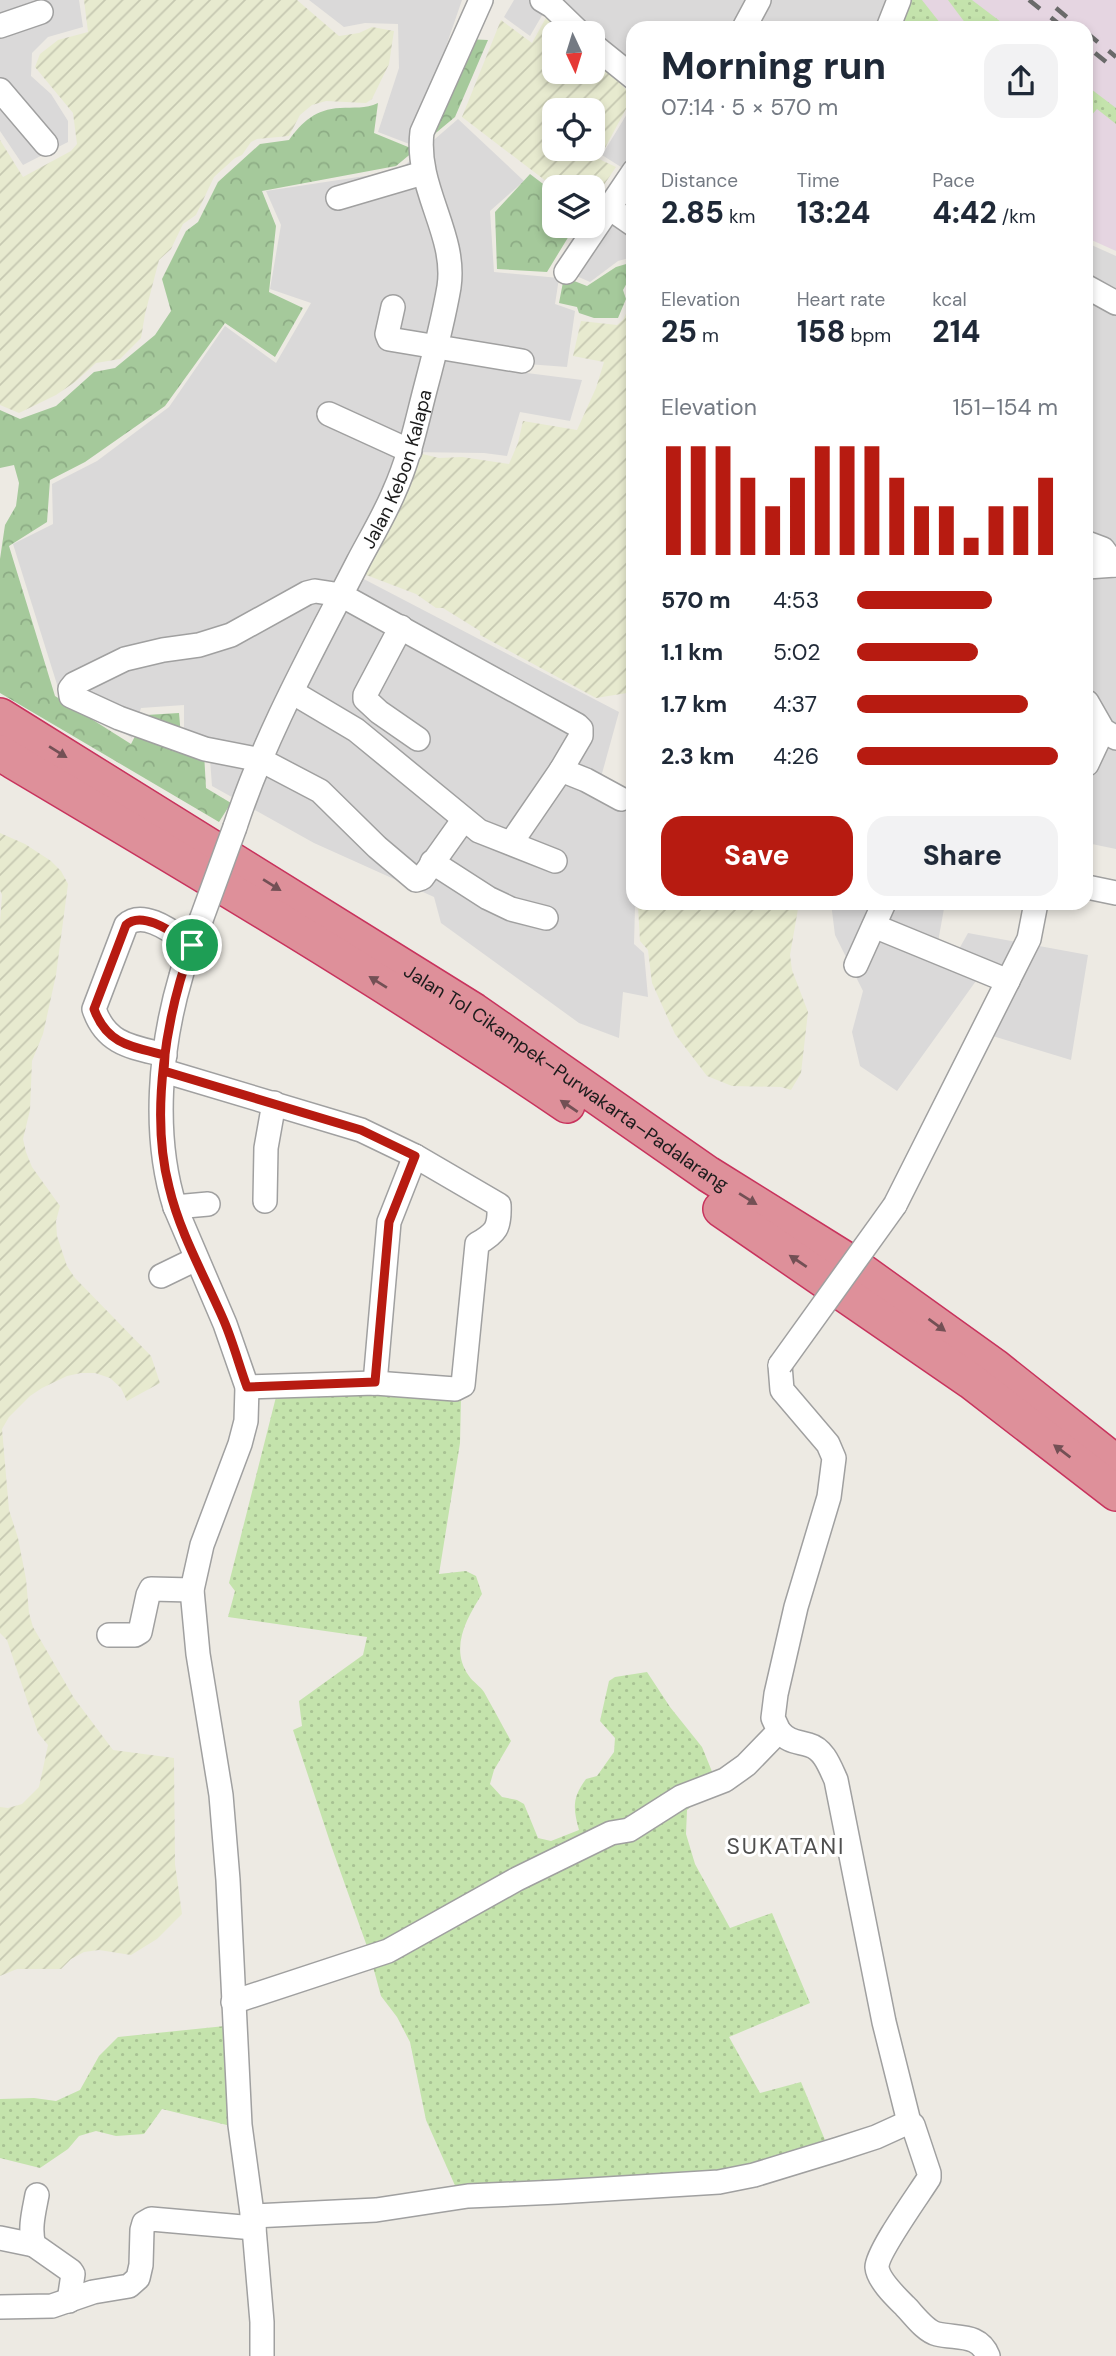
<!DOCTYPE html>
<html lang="en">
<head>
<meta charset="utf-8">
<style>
	body { margin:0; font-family:"DM Sans",sans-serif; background:#f2f2f3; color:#1f2937; height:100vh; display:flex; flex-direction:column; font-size:26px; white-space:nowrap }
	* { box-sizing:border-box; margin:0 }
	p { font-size:23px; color:#747a83 }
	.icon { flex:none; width:38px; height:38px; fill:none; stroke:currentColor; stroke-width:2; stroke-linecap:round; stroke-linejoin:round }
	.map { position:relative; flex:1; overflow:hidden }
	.sheet { position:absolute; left:626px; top:21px; width:467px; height:889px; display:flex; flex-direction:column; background:#fff; border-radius:21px; box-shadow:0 4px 10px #0003 }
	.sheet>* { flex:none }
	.needle { width:46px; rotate:176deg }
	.fabs { position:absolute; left:542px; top:21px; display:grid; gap:14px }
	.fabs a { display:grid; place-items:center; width:63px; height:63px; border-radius:14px; background:#fff; box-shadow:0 4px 10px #0003; font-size:35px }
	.pin { position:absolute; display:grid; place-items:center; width:60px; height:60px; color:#fff; margin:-30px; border:4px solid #fff; border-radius:50%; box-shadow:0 2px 7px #0007 }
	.round { display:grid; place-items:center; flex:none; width:74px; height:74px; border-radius:21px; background:#f2f2f3 }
	.headline { display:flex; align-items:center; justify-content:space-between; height:119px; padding:0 35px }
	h1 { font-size:38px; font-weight:800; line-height:52px }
	.metrics { display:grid; grid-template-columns:repeat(3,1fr); gap:10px; height:119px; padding:7px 35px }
	.metrics div { display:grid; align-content:center }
	.metrics b { font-size:30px; font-weight:800 }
	.metrics small { font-size:19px; font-weight:400 }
	.metrics p { font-size:19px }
	.chart { height:196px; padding:14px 35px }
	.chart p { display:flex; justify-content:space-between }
	.chart svg { width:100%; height:126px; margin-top:7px; stroke:#b71b11; stroke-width:6 }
	.button { display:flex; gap:14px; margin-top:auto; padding:14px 35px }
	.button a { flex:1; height:80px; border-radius:21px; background:#b71b11; color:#fff; font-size:28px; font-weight:800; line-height:80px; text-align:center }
	.button a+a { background:#f2f2f3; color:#1f2937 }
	ul { padding:0 35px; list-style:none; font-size:23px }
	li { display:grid; grid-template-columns:112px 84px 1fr; align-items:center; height:52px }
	li i { height:18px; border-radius:9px; background:#b71b11 }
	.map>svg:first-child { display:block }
</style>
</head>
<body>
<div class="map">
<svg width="1116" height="2356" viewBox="0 0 1116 2356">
	<defs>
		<pattern id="farmland-furrows" width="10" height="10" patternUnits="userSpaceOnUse" patternTransform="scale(1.75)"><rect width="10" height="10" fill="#e7eacf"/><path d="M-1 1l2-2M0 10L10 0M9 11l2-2" fill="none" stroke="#c6c8b1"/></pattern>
		<pattern id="grass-dots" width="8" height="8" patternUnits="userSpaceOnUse" patternTransform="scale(1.75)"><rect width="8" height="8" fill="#c4e3ac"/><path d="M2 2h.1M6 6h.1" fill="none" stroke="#a8c293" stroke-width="1.8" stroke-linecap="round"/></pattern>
		<pattern id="forest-crowns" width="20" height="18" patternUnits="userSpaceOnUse" patternTransform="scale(1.75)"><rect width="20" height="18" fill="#a5c99b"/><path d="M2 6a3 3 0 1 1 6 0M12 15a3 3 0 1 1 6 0" fill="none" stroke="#8dac85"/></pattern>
	</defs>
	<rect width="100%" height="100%" fill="#edeae3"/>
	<!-- residential -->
	<g fill="#dad9d9">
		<polygon points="0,0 79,0 83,27 48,37 32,53 31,76 51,94 68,121 68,142 23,165 0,131"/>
		<polygon points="309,0 462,0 412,145 378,132 399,68 398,24 365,23 344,27"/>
		<polygon points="514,0 897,0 888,28 634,28 633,91 593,52 593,33 574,33 547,7 530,36 504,17"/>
		<polygon points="633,104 633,257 618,261 590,282 554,266 581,226 593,226 593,208 621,167 602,155"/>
		<polygon points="458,119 524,181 490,211 494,272 559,278 555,304 575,311 567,367 527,364 527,373 582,380 570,421 520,412 507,456 484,453 408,452 358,576 619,712 598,788 633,804 634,903 646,903 635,907 634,944 644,953 648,997 623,992 619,1038 579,1023 441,923 434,897 314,843 212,786 209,745 184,743 184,705 141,708 132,738 60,694 13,544 53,524 52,484 97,461 169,407 225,326 276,363 311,303 270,289 281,225 266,191 398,171"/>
		<polygon points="1087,243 1116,256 1116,849 1087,843"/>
		<polygon points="831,903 945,903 936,953 954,958 968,933 1088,955 1071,1060 983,1033 1004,973 986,967 897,1091 860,1066 852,1032 863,991 835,935"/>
	</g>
	<!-- railway -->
	<polygon fill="#e5d5e1" points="900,0 1116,0 1116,251 1087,238 1087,28 891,28"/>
	<!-- farmland -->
	<g fill="url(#farmland-furrows)" fill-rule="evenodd">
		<polygon points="84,0 297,0 339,36 359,33 372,27 394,31 389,64 372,99 366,103 326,101 312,105 300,115 289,136 257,139 251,142 242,155 235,158 214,177 196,215 183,224 171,249 159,260 145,314 141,338 120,359 96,363 75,382 56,395 19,413 0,405 0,140 23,177 71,151 77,144 73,113 35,67 40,54 58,40 88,32"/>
		<path d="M548,14l20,19h-13v39h38v-15l40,39 -34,63 17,8 -23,34v-14l-38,1 -93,-71 39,-97 31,23zM555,110h38v39h-38z"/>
		<polygon points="633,279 633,692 596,698 480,635 480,631 443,608 436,608 416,594 361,573 414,452 439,458 462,457 509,464 518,443 523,421 577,430 596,388 604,362 573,356 581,321 617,325 623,320 631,303 627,297 628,290"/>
		<polygon points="0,833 25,844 51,861 61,871 68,884 56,975 43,1034 32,1061 30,1110 23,1139 26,1152 32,1167 60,1206 56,1221 57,1236 67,1266 75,1278 151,1356 160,1383 127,1401 121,1388 110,1378 95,1373 81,1373 67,1376 42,1388 30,1396 9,1417 2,1429 9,1510 18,1538 26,1579 29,1613 33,1627 74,1698 113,1750 174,1758 175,1864 182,1914 157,1939 131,1955 99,1950 84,1952 71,1959 61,1969 17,1969 0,1976 0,1807 8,1808 22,1804 39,1787 48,1745 38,1733 7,1640 0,1633 0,923 2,895 0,890"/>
		<polygon points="650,903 799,903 790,955 792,970 808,1012 801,1073 791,1090 781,1087 732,1086 707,1076 675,1034 652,983 648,950 640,941 638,906 648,907"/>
	</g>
	<!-- grass -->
	<g fill="url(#grass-dots)">
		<polygon points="904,0 922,0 944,28 894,28"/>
		<polygon points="948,0 972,0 1009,28 969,28"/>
		<polygon points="1087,86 1116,108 1116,124 1097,109 1088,119 1087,119"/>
		<path d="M392,1391l69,7 -1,45 -21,131 27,-3 10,5 6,18c-15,24 -33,54 -13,82 4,6 11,10 15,16 9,16 18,33 27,49l-17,29 -4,14 12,13 15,3 7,4 14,34 13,3 28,-11c-6,-22 -7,-32 7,-51l11,-3 17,-24 1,-14 -15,-17 9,-40 6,-4 32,-5 23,35 32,40 11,27 -14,25 -12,11 -1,24 9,30 35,64 42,-15 38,90 -81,34 31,56 41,-11 24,58 -98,31 -270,19 -31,-70 -16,-78 -13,-25 -16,-21 -12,-44 -37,-104 -39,-118 9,-4 -3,-25 64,-46 4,-18 -139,-20 7,-26 -6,-8 48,-190z"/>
		<polygon points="225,2026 231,2126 162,2109 144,2134 116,2136 96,2131 79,2136 68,2149 40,2168 0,2158 0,2099 34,2098 56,2101 80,2090 99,2056 118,2037"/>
	</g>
	<!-- forest -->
	<g fill="url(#forest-crowns)">
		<path d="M466,39l22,1 -33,77 -59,49 -134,25 14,35 -7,66 34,16 -28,49 -50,-34 -60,83 -80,56 -35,18 -3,42 -38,24 46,150 76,48 15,-29 33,-2 3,35 22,5 2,35 25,15 -12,19 -219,-129v-134l5,-34 11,-19 3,-23 -5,-18 -14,3v-58l20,9 36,-13 38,-34 21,-4 40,-33 16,-24 -9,-32 24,-48 12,-9 20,-40 42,-38 29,-4c13,-18 27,-31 51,-32 14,-1 25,1 38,-5l-4,30 39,16z"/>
		<polygon points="530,174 555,193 555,226 575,226 547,272 497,269 495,212"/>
		<polygon points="633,262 633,272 623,290 626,299 618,318 594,318 579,313 577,307 559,303 564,277 587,286 616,267"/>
	</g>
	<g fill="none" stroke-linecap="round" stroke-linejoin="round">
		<!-- minor casing -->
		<g stroke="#a0a0a0" stroke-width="26">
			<g id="minor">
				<polyline points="542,0 552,6 580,33"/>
				<polyline points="0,26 41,12"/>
				<polyline points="744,28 759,0"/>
				<polyline points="888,28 899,0"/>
				<polyline points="593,45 634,78"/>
				<polyline points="0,90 46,144"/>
				<polyline points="338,198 423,173"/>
				<polyline points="608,207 634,225"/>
				<polyline points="566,272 634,171"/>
				<polyline points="1087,287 1116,303"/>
				<polyline points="393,307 387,334 389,339 522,361"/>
				<polyline points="329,414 410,451"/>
				<polyline points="1087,543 1103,549 1115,565"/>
				<polyline points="1087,567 1116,565"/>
				<polyline points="401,627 365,695 365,699 379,712 418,739"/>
				<polyline points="292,692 356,730 479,831 555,861"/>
				<polyline points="1087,702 1103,730 1116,738"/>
				<polyline points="1087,764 1103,730"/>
				<polyline points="561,770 586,780 621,799"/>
				<polyline points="464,819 422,878 416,880 377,847 320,791 261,760 205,749 119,718 71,696 70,689 74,684 125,659 163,650 199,645 231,635 307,593 315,591 341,595 577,725 581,729 581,736 561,770 511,843"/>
				<path id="s1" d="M235,827c30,-92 79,-179 123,-265 12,-23 26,-46 36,-70 15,-33 22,-67 31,-102 9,-34 18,-68 24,-103 8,-53 -34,-99 -27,-155l59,-132"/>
				<polyline points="432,862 488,898 511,909 546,918"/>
				<polyline points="1087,887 1116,893"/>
				<path d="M201,920c-7,19 -15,37 -20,56 -21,71 -29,159 -6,231l50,117 22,63 -1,34 -6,23 -38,101 -10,45 6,64 23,141 7,85 12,245 14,103 8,94v34"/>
				<polyline points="874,926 1008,981"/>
				<polyline points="856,965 884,903"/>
				<path d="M165,1055c-32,-8 -59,-10 -71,-46l32,-84c18,-17 50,10 66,20"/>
				<path d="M164,1071l197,59 54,26 84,49c1,23 -3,28 -22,39l-14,141 -8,4 -80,-6 -128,4"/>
				<polyline points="265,1201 266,1148 274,1103"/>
				<polyline points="895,1205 1029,939 1036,903"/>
				<polyline points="175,1207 208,1204"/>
				<polyline points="161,1276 196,1259"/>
				<polyline points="375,1383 389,1222 415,1156"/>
				<polyline points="109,1635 135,1635 140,1632 148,1595 151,1589 192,1590"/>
				<path d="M779,1731c10,11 16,10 30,14 15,4 21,22 27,35l48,242 25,100 4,3 16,48v5c-10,16 -52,74 -52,89 1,13 19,30 28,39 9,9 20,25 32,28 21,5 42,-1 51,22"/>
				<polyline points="233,2002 388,1951 517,1879 611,1833 629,1830 681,1797 725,1780 746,1765 779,1731 773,1718 776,1694 796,1607 829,1497 834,1458 828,1444 782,1390 780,1365"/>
				<path d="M37,2195c-3,16 -8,34 -3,50l37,26 2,3 -4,27"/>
				<polyline points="252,2216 376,2210 468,2196 558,2192 719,2182 754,2175 839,2149 876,2137 909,2122"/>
				<polyline points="0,2238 34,2245"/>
				<polyline points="0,2307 52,2306 93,2292 129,2286 138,2278 141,2265 142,2230 144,2223 151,2219 254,2228"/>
			</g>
		</g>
		<!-- highway casing -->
		<g stroke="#c8335d" stroke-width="38">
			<g id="highway">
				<path id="s2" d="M0,716l474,295 234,163 138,86 149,107 121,96"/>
				<path d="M0,753c192,114 383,227 567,352"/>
				<polyline points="721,1209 971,1381 1116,1493"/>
			</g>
		</g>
		<!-- minor -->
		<use href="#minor" stroke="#fff" stroke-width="23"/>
		<!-- highway -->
		<use href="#highway" stroke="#de909a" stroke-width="35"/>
		<!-- rail -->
		<g stroke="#6a6a6a" stroke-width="4.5" stroke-dasharray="14 14" stroke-linecap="butt">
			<polyline points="1029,0 1064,28"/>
			<polyline points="1056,8 1080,28"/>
			<polyline points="1087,33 1116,57"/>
			<polyline points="1095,53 1116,70"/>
		</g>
		<!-- minor-bridge casing -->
		<g stroke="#a0a0a0" stroke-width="26" stroke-linecap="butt">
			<g id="minor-bridge">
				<polyline points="201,920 235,827"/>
				<polyline points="780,1365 895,1205"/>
			</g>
		</g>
		<!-- minor-bridge -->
		<use href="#minor-bridge" stroke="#fff" stroke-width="23"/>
	</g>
	<!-- one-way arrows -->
	<defs><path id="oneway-solid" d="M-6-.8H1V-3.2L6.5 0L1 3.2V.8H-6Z" transform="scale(1.75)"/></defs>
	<g fill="#735055">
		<use href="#oneway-solid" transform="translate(58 752) rotate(32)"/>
		<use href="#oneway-solid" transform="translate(272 885) rotate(32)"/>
		<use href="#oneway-solid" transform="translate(378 982) rotate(-148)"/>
		<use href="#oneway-solid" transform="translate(569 1106) rotate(-146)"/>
		<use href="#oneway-solid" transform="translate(748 1199) rotate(32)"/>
		<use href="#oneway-solid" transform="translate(798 1261) rotate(-146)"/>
		<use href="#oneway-solid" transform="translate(937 1325) rotate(36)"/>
		<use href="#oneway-solid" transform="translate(1062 1451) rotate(-143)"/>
	</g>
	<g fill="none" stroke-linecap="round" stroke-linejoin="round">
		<!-- route casing -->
		<g stroke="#fff" stroke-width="14">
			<path id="route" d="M192,945c-26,69 -42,169 -23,242 11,47 36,90 55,134 9,21 15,44 23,66l128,-5 14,-160 26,-66 -54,-26 -197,-59 1,-16c-32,-8 -58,-10 -71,-46l32,-84c17,-16 50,10 66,20"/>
		</g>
		<!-- route -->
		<use href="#route" stroke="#b71b11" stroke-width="9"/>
	</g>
	<g text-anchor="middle" stroke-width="6" stroke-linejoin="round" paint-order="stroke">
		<!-- street labels -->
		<g font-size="19" fill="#1c1c1c" stroke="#fff">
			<text dy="7" stroke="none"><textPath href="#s1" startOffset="394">Jalan Kebon Kalapa</textPath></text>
			<text dy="7" stroke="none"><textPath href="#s2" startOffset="672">Jalan Tol Cikampek–Purwakarta–Padalarang</textPath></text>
		</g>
		<!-- quarter labels -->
		<g font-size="23" letter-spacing="2" fill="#4f4f4f" stroke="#fff">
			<text x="786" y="1854">SUKATANI</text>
		</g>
	</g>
</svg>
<div class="fabs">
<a><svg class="needle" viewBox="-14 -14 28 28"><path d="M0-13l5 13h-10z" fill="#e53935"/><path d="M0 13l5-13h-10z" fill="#747a83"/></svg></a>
<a><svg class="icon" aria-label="locate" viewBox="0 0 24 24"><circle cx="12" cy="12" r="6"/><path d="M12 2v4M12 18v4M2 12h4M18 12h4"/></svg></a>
<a><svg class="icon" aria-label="layers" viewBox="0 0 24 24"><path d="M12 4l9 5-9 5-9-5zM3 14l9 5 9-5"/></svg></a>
</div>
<div class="pin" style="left:192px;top:945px;background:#1e9e55"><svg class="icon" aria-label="arrive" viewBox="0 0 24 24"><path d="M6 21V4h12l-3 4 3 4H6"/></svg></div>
<section class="sheet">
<div class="headline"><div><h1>Morning run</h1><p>07:14 · 5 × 570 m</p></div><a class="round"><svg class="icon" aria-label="share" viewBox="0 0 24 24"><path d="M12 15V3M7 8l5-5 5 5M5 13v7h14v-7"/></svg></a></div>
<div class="metrics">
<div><p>Distance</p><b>2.85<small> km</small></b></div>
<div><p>Time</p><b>13:24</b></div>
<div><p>Pace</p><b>4:42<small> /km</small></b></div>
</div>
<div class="metrics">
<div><p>Elevation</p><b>25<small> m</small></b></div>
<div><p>Heart rate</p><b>158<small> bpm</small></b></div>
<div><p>kcal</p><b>214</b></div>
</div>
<div class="chart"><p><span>Elevation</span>151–154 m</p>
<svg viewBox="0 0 160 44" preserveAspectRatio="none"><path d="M5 44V6M15 44V6M25 44V6M35 44V17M45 44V27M55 44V17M65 44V6M75 44V6M85 44V6M95 44V17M105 44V27M115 44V27M125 44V38M135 44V27M145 44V27M155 44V17"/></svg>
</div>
<ul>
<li><b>570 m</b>4:53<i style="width:67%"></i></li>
<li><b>1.1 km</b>5:02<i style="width:60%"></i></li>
<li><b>1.7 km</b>4:37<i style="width:85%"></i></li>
<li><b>2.3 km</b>4:26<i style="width:100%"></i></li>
</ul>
<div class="button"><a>Save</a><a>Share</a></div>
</section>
</div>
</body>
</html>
